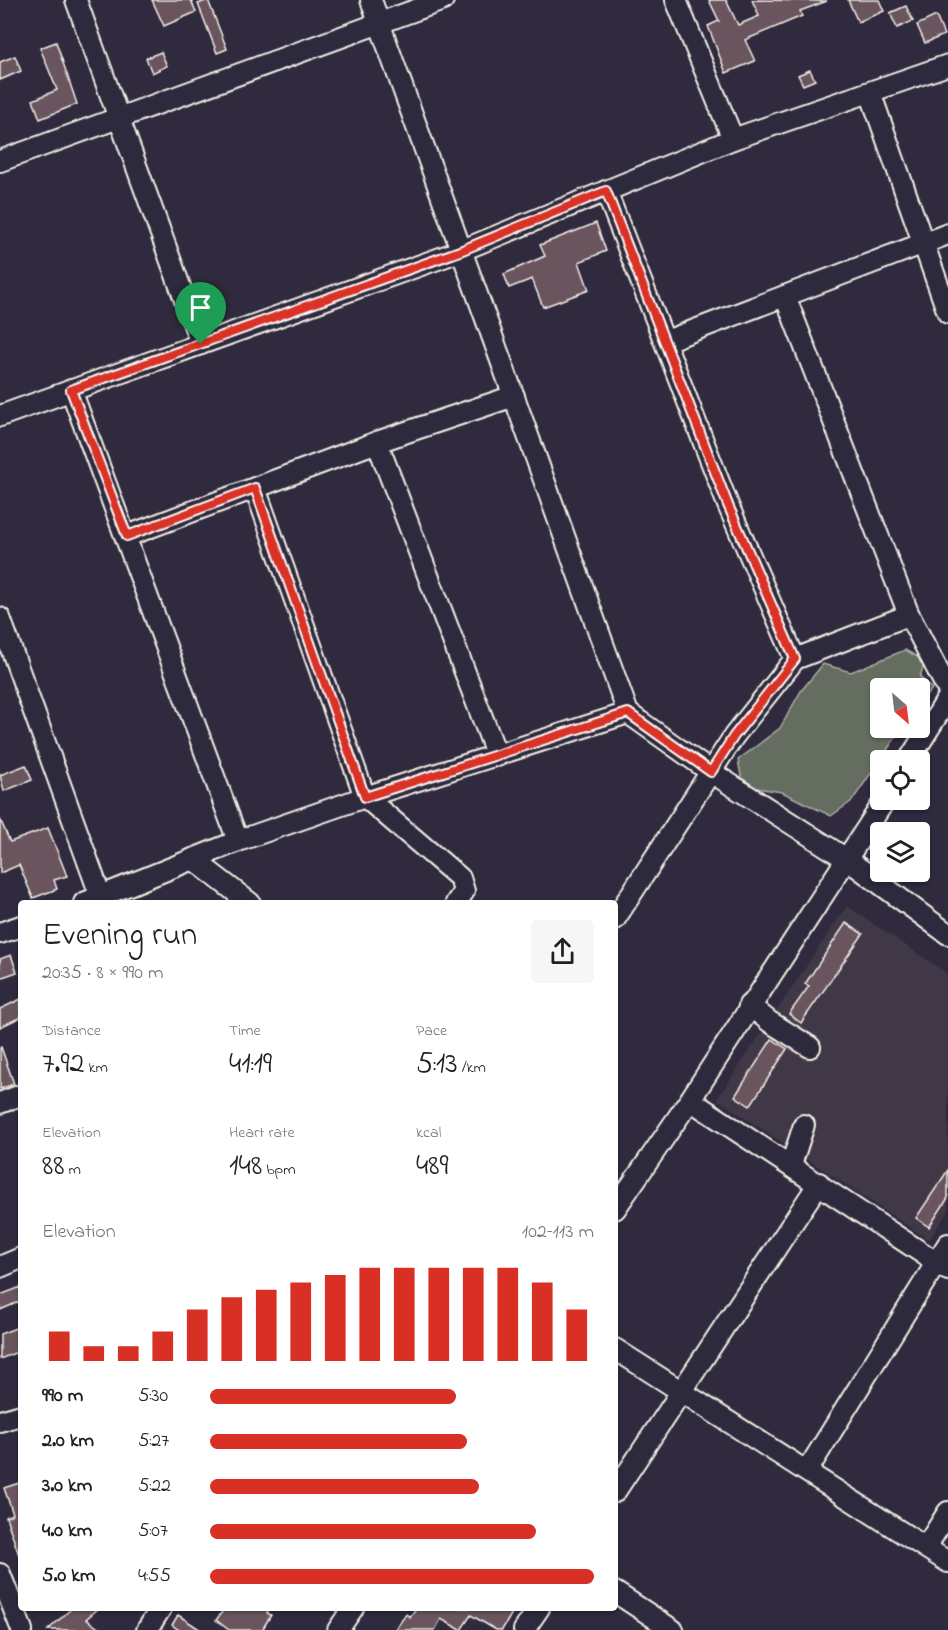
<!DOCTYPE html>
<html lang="en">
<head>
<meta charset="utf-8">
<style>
	body { margin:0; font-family:"Indie Flower",sans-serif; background:#f6f6f6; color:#202124; height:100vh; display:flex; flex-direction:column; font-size:22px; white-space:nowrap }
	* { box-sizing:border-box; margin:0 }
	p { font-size:20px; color:#757577 }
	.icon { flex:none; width:33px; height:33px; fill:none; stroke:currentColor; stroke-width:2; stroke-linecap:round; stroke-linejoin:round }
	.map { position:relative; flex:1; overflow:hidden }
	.side { position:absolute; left:18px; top:900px; width:600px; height:711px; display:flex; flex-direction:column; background:#fff; border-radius:6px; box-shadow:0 2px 4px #0004 }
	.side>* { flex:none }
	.needle { width:39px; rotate:152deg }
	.controls { position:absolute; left:870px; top:678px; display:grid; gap:12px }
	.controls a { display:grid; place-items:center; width:60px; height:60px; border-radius:6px; background:#fff; box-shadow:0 2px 4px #0004; font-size:30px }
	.pin { position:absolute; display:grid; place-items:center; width:51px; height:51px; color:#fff; margin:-62px -26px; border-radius:50% 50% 50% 0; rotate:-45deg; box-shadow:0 0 6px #0007 }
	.pin .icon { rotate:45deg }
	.round { display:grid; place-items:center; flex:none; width:63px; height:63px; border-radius:6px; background:#f6f6f6 }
	.headline { display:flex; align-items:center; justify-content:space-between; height:102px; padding:0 24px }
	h1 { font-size:33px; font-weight:600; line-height:45px }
	.figures { display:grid; grid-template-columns:repeat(3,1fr); gap:9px; height:102px; padding:6px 24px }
	.figures div { display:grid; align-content:center }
	.figures b { font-size:30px; font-weight:600 }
	.figures small { font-size:16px; font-weight:400 }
	.figures p { font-size:16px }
	.chart { height:168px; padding:12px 24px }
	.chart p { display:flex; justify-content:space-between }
	.chart svg { width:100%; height:108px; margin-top:6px; stroke:#d93025; stroke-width:6 }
	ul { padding:0 24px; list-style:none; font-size:20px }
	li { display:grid; grid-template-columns:96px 72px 1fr; align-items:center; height:45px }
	li i { height:15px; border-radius:8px; background:#d93025 }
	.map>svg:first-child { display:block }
</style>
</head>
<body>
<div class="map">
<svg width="948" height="1630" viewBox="0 0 948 1630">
	<rect width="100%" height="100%" fill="#2f2a3d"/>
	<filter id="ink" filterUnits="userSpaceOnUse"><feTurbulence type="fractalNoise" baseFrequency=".0167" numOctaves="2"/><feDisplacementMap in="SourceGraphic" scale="12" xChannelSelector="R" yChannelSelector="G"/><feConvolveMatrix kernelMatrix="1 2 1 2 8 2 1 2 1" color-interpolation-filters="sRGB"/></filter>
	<g filter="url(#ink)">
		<!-- built -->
		<polygon fill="#413747" points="847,906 948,974 948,1212 929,1240 717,1099"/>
		<!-- green -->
		<polygon fill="#656d60" stroke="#acafa4" stroke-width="1.5" points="905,650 925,661 920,677 932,689 920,703 920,688 880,688 880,728 902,728 852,801 831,816 782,792 743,786 738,760 780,728 801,691 823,664 851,672"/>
		<!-- building -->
		<g fill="#6b545f" stroke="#f4f1e8" stroke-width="1.5">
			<polygon points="152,0 191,0 196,12 164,26"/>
			<polygon points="208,0 227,49 217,53 198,4"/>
			<polygon points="709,0 726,0 738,25 759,16 752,0 827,1 800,11 802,16 745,40 755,61 726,73 708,26 719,21"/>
			<polygon points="848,0 879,0 884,11 858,22"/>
			<polygon points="906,6 913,21 897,28 890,13"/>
			<polygon points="936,16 944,35 925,43 917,25"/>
			<polygon points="56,42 77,104 40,119 33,100 57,90 40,48"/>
			<polygon points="161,52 167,66 152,73 146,58"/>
			<polygon points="15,56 21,71 0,80 0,62"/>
			<polygon points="810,70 815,80 803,85 798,75"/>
			<polygon points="596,223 606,251 579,262 589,290 543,307 532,279 509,288 504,274 545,256 540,245"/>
			<polygon points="26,765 32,780 4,791 0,775"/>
			<polygon points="0,819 10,842 48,828 67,876 54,880 57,889 33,898 19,865 0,873"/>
			<polygon points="846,923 863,934 801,1023 789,1014 809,986 805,984"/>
			<polygon points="11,955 17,972 0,978 0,959"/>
			<polygon points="21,999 21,1017 0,1027 0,1009"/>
			<polygon points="772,1039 787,1049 750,1106 735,1096"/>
			<polygon points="1,1047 14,1084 0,1089 0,1048"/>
			<polygon points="948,1170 948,1198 929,1227 916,1218"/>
			<polygon points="21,1287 21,1301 0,1310 0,1295"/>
			<polygon points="21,1326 21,1341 17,1343 20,1351 0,1359 0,1334"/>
			<polygon points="19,1483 21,1490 19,1555 6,1517 13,1514 4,1488"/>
			<polygon points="72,1608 99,1608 86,1619 101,1630 48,1630"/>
			<polygon points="225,1608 270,1608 267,1613 271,1615 262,1630 229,1630 216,1620"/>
			<polygon points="416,1608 515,1608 502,1630 496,1630 471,1615 461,1630 441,1619 435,1630 395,1630 406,1614 410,1617"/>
			<polygon points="178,1615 201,1630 179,1630 172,1625"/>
		</g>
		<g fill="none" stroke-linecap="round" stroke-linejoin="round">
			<!-- minor casing -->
			<g stroke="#f4f1e8" stroke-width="24">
				<g id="minor">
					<polyline points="76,0 201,344"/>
					<polyline points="371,0 628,713 711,772 848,860 948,934"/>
					<polyline points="676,0 733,139"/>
					<polyline points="870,92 948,313"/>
					<polyline points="0,161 443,0"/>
					<polyline points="606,191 728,505 795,659"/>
					<polyline points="785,296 909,615 948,690"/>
					<polyline points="666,341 948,234"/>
					<polyline points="71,390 238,841"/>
					<polyline points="0,416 460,251 733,139 948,65"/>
					<polyline points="377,442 497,756"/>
					<polyline points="255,488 365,797 460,878 464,891 456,903"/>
					<polyline points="127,536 377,442 514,396"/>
					<polyline points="0,618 103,903"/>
					<polyline points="909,760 948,698"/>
					<polyline points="193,859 250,903"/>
					<polyline points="84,903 238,841 365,797 628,713"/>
					<polyline points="615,919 734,736 795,659 909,615"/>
					<polyline points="0,933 21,926"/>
					<polyline points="749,1005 770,1022 810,1047"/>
					<polyline points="690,1100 948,1270"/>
					<polyline points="0,1103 21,1095"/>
					<polyline points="791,1165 804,1125"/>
					<polyline points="615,1209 690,1100 885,800"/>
					<polyline points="0,1267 21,1258"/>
					<polyline points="615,1349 948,1562"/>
					<polyline points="0,1421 21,1415"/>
					<polyline points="807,1471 948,1244"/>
					<polyline points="615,1492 819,1183"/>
					<polyline points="926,1547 948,1512"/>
					<polyline points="0,1574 22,1630"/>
					<polyline points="615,1592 673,1630"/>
					<polyline points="147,1630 161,1608"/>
					<polyline points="338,1630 353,1608"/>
					<polyline points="524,1630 539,1608"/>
				</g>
			</g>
			<!-- minor -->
			<use href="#minor" stroke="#2f2a3d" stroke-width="20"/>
		</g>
	</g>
	<g fill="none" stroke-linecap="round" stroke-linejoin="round" filter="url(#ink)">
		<!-- route casing -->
		<g stroke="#fff" stroke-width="12">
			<polygon id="route" points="606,191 728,505 795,659 734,736 711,772 628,713 365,797 255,488 127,536 71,390 460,251"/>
		</g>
		<!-- route -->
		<use href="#route" stroke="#d93025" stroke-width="8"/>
	</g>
</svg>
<div class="controls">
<a><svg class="needle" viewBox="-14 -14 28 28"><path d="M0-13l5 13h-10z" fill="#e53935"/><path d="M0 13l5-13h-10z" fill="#757577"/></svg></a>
<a><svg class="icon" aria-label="locate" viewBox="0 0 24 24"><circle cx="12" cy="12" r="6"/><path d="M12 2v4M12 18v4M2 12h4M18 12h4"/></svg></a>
<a><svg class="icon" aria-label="layers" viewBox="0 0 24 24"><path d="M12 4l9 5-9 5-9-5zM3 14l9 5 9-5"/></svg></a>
</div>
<div class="pin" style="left:201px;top:344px;background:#1e9e55"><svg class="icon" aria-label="arrive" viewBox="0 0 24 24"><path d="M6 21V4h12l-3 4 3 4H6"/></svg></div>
<section class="side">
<div class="headline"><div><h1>Evening run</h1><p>20:35 · 8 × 990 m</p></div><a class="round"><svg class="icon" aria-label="share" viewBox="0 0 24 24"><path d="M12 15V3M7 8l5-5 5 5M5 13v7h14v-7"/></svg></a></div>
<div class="figures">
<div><p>Distance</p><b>7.92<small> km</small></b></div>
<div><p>Time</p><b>41:19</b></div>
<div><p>Pace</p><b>5:13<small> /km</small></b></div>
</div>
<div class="figures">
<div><p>Elevation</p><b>88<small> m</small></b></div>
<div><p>Heart rate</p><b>148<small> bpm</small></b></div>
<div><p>kcal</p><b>489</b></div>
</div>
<div class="chart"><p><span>Elevation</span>102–113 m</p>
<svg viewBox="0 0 160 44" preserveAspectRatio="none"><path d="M5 44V32M15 44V38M25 44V38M35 44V32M45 44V23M55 44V18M65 44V15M75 44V12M85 44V9M95 44V6M105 44V6M115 44V6M125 44V6M135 44V6M145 44V12M155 44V23"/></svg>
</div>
<ul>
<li><b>990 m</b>5:30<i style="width:64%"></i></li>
<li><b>2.0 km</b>5:27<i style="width:67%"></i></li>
<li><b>3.0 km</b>5:22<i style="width:70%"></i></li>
<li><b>4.0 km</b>5:07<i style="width:85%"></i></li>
<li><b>5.0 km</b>4:55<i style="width:100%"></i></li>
</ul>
</section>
</div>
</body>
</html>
